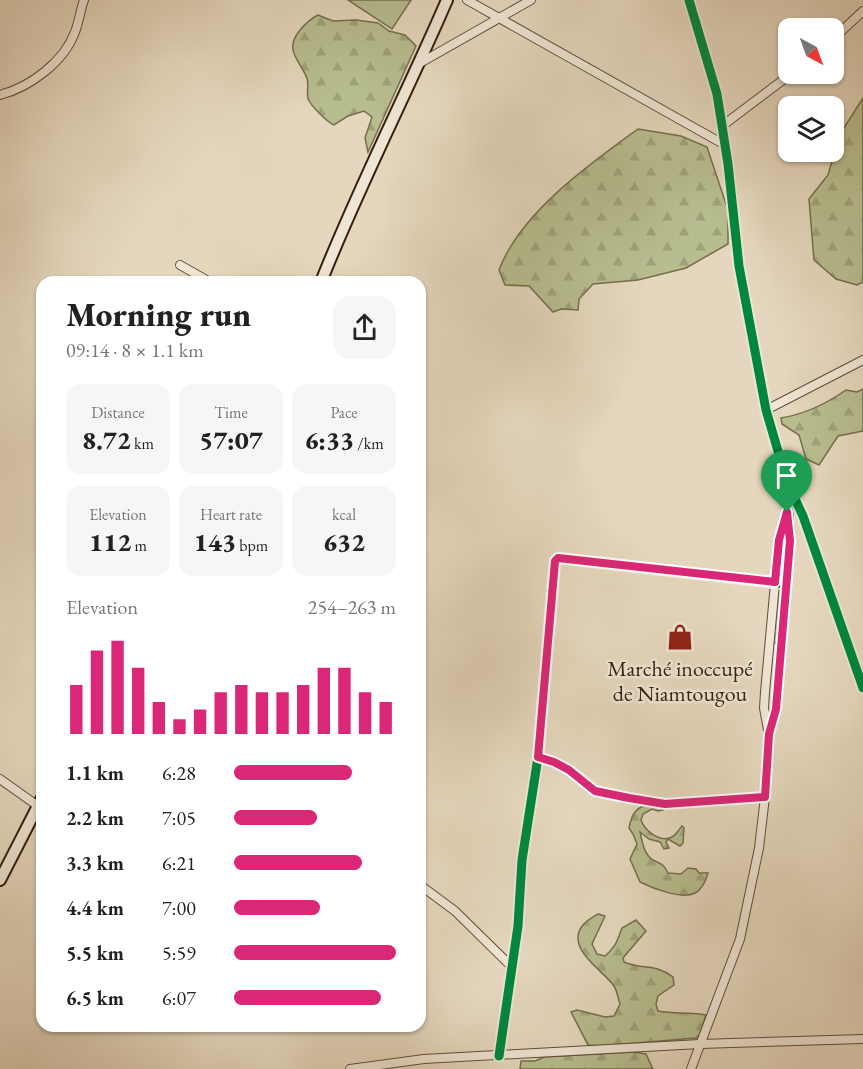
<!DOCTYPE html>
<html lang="en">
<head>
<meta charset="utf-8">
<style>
	body { margin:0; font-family:"EB Garamond",serif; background:#f6f6f6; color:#222; height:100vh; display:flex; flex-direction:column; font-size:22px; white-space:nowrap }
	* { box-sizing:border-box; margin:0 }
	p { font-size:20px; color:#767676 }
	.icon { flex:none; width:33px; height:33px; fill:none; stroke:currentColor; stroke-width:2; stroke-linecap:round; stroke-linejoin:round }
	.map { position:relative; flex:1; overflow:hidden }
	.sheet { position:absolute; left:36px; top:276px; width:390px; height:756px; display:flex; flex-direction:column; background:#fff; border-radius:18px; box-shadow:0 2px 4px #0004 }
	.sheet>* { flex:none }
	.needle { width:39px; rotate:139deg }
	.fabs { position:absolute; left:778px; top:18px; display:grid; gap:12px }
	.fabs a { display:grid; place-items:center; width:66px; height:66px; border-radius:12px; background:#fff; box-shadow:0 2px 4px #0004; font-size:30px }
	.pin { position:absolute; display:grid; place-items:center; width:51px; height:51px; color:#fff; margin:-62px -26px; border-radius:50% 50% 50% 0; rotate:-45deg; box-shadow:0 0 6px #0007 }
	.pin .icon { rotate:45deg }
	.round { display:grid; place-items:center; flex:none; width:63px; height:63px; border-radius:18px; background:#f6f6f6 }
	.headline { display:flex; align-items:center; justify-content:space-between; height:102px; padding:0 30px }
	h1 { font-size:33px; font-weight:800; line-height:45px }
	.stats { display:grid; grid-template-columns:repeat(3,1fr); gap:9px; height:102px; padding:6px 30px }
	.stats div { display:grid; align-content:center; border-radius:15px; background:#f6f6f6; text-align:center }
	.stats b { font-size:26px; font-weight:800 }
	.stats small { font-size:16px; font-weight:400 }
	.stats p { font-size:16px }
	.chart { height:168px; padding:12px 30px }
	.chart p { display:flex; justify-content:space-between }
	.chart svg { width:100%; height:108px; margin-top:6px; stroke:#db2777; stroke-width:6 }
	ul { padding:0 30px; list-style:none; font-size:20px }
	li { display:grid; grid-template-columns:96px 72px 1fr; align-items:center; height:45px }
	li i { height:15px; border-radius:8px; background:#db2777 }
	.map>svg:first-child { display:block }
</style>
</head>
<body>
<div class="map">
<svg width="863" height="1069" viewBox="0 0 863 1069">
	<defs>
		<pattern id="forest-firs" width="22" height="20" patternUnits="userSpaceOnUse" patternTransform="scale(1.5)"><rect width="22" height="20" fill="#b7bd8f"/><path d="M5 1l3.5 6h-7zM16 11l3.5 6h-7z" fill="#9ea27a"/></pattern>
		<pattern id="garden-furrows" width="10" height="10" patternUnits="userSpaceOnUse" patternTransform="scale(1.5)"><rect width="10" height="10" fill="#b7bd8f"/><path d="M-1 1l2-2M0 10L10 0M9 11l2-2" fill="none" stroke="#9ea27a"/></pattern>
	</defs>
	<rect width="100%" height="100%" fill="#e5d7bd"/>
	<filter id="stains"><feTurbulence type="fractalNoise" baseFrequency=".00333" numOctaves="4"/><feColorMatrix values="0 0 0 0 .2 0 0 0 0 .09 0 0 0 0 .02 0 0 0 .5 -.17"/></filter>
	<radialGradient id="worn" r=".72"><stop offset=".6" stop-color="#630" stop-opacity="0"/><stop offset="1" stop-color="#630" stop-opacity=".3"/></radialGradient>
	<!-- forest -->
	<g fill="url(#forest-firs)" stroke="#766e4d" stroke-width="1.5">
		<path d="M318,15l15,6 23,-1 22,3 11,8 16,4 11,11 -48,106 -3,-14 7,-21 -8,-6 -16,5 -14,9c-8,-4 -22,-18 -26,-26 -2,-7 2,-17 -2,-23 -8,-18 -22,-26 -6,-46 6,-7 10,-11 18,-15z"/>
		<polygon points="863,98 863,282 857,285 836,279 814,260 809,199 828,175 840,134"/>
		<path d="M638,129l43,7 26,11 21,63v34l-42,24 -48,12 -45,4 -14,15 -1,11 -17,-1 -8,3 -24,-26 -24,-1 -6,-15c22,-58 91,-106 139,-141z"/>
		<path d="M863,389v42l-25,5 -19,29 -13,-6 -7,-24 -17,-11 -1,-6c24,-4 45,-14 65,-28l11,2z"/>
		<path d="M644,806l17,1 2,3 -5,1 -6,-2 -9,5 -2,6c4,11 19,23 31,17 4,-2 7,-7 10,-11l2,2 -1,15 -3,3 -12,-7 -2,3 3,6 -5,1 -4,-7 -11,-3 -9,-7c2,9 4,23 13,28 8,4 11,4 15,13l13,1 7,-6 8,1 3,4h9c-2,7 -5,16 -13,20 -13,7 -43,-5 -55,-11l-10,-23 7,-15 -4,-10 -4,-6c2,-10 5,-19 15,-22z"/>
		<path d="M598,914l7,2 -13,28 5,10 8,2c11,-9 12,-15 17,-28l14,-8 10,11 -23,27 1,4c18,8 31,1 49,15l1,8 -16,11 -2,8 2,7c16,3 32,1 48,4l-6,19 -4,4 -96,8 -12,-1 -17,-33 6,-2 28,7 9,-1 6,-12c-2,-6 -3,-13 -6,-18 -11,-16 -50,-38 -31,-61 3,-4 10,-8 15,-11z"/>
		<polygon points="633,1052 646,1054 653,1069 520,1069 521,1061 535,1061 544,1057"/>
	</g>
	<!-- park -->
	<polygon fill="#b7bd8f" stroke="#766e4d" stroke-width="1.5" points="348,0 411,0 392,29"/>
	<!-- garden -->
	<polygon fill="url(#garden-furrows)" stroke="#766e4d" stroke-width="1.5" points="780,588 782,590 778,641 775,643 773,641 778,590"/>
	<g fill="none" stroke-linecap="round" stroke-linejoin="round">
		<!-- street casing -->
		<g stroke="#614d38" stroke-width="10">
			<g id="street">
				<polyline points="467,0 725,145"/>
				<polyline points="689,0 717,94 728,164 739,266 766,410 787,482 803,516 863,688"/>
				<polyline points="834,38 863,11"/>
				<polyline points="420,63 531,0"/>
				<path d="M0,95c30,-8 64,-33 75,-63 4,-10 5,-21 9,-32"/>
				<polyline points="722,126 791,74"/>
				<polyline points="180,265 210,282"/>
				<polyline points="766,410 863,360"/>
				<polyline points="768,730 764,708 765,692 779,540 786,516"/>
				<polyline points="538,757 554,762 569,770 595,791 629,798 665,804 765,797"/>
				<polyline points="0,779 38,806"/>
				<polyline points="420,885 455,911 513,968"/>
				<polyline points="499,1056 518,926 522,860 538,757 555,561 558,558 786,584"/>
				<polyline points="350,1069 424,1059 700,1044 863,1039"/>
				<polyline points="691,1069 740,939 759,848 765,797 769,734 776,709 790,541 787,487"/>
			</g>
		</g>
		<!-- secondary casing -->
		<g stroke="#351f0b" stroke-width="14">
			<g id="secondary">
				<path d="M321,282c38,-96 85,-187 126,-282"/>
				<polyline points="0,880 42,798"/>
			</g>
		</g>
		<!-- street -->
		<use href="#street" stroke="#eee5d4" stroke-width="8"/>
		<!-- secondary -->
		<use href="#secondary" stroke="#eee5d4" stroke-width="10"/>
		<!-- cycleway casing -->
		<g stroke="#eee5d4" stroke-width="13">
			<g id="cycleway">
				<polyline points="689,0 717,94 728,164 739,266 766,410 787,482 803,516 863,688"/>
				<polyline points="499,1056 518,926 522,860 538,757 555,561 558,558 786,584"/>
			</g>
		</g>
		<!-- cycleway -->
		<use href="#cycleway" stroke="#00873e" stroke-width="9"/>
	</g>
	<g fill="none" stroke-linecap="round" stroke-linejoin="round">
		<!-- route casing -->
		<g stroke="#fff" stroke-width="12">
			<polygon id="route" points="787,512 790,541 776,709 769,734 765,797 665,804 629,798 595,791 569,770 554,762 538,757 555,561 558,558 775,582 779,540"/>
		</g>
		<!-- route -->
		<use href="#route" stroke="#db2777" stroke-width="8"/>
	</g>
	<!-- icons -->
	<defs>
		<g id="shop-bare" transform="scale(2.07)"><path d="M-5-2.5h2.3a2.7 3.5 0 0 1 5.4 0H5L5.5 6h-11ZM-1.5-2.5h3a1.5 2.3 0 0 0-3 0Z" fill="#8f2418" stroke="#eee5d4" stroke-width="2.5" paint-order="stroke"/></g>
	</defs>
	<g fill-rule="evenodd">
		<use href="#shop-bare" x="680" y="637"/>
	</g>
	<g text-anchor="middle" stroke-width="5" stroke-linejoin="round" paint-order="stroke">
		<!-- poi labels -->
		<g font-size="22" fill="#351f0b" stroke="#eee5d4">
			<text x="680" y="676">Marché inoccupé<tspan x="680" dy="25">de Niamtougou</tspan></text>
		</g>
	</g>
	<rect width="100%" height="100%" filter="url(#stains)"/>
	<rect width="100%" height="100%" fill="url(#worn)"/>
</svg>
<div class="fabs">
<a><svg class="needle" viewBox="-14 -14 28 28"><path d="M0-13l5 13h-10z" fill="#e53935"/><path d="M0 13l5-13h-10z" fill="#767676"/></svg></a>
<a><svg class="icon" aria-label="layers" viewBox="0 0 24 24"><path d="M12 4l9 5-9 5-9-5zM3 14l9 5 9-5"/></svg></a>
</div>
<div class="pin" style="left:787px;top:512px;background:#1e9e55"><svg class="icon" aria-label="arrive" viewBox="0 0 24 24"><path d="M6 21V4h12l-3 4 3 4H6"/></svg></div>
<section class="sheet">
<div class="headline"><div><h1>Morning run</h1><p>09:14 · 8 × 1.1 km</p></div><a class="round"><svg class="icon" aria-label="share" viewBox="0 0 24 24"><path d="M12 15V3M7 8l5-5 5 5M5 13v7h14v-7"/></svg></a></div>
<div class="stats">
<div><p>Distance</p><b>8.72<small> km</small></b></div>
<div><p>Time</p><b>57:07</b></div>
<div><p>Pace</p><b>6:33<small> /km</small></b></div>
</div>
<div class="stats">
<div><p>Elevation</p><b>112<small> m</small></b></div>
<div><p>Heart rate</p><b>143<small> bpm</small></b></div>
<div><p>kcal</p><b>632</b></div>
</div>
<div class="chart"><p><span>Elevation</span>254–263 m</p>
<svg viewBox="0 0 160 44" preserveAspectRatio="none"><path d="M5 44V24M15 44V10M25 44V6M35 44V17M45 44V31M55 44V38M65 44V34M75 44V27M85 44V24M95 44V27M105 44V27M115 44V24M125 44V17M135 44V17M145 44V27M155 44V31"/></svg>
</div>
<ul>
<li><b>1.1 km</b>6:28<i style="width:73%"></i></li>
<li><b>2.2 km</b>7:05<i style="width:51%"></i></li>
<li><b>3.3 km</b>6:21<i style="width:79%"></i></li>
<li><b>4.4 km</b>7:00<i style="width:53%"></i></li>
<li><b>5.5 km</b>5:59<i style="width:100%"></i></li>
<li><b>6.5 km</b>6:07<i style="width:91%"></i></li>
</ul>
</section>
</div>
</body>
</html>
